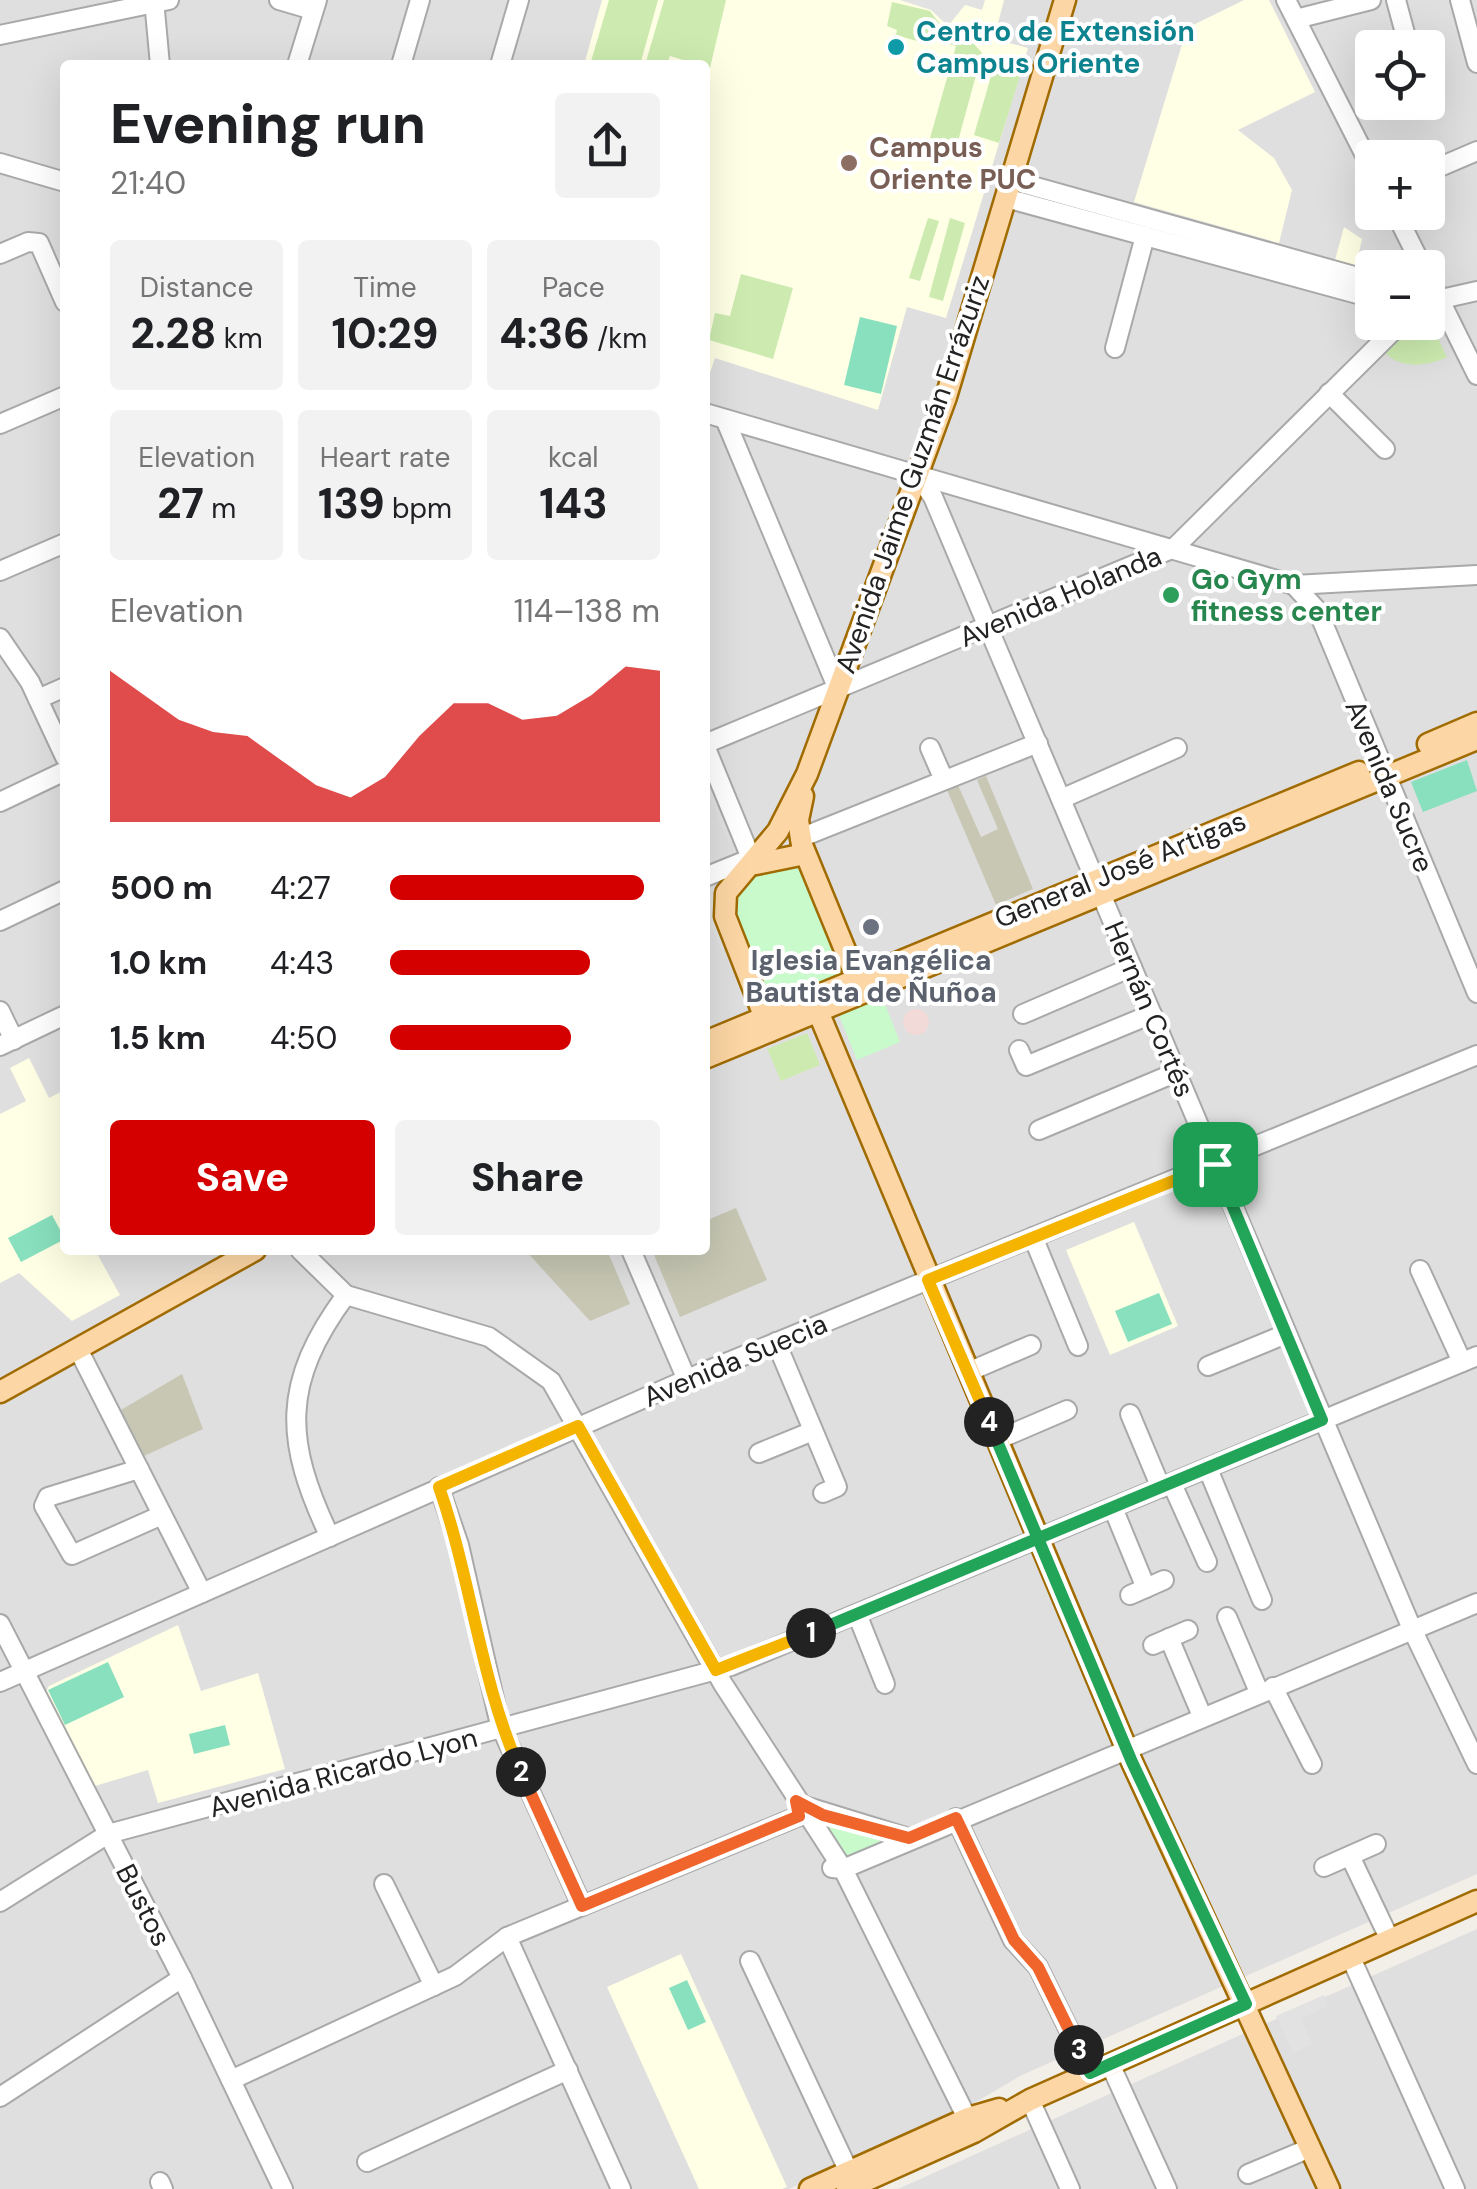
<!DOCTYPE html>
<html lang="en">
<head>
<meta charset="utf-8">
<style>
	body { margin:0; font-family:"DM Sans",sans-serif; background:#f2f2f2; color:#202124; height:100vh; display:flex; flex-direction:column; font-size:38px; white-space:nowrap }
	* { box-sizing:border-box; margin:0 }
	p { font-size:32px; color:#757577 }
	.icon { flex:none; width:55px; height:55px; fill:none; stroke:currentColor; stroke-width:2; stroke-linecap:round; stroke-linejoin:round }
	.map { position:relative; flex:1; overflow:hidden }
	.sheet { position:absolute; left:60px; top:60px; width:650px; height:1195px; display:flex; flex-direction:column; background:#fff; border-radius:10px; box-shadow:0 10px 40px #0002 }
	.sheet>* { flex:none }
	.fabs { position:absolute; left:1355px; top:30px; display:grid; gap:20px }
	.fabs a { display:grid; place-items:center; width:90px; height:90px; border-radius:10px; background:#fff; box-shadow:0 10px 40px #0002; font-size:50px }
	.pin { position:absolute; display:grid; place-items:center; width:85px; height:85px; color:#fff; margin:-42px; border-radius:20px; box-shadow:0 5px 15px #0006 }
	.km { position:absolute; width:50px; height:50px; margin:-25px; border-radius:50%; background:#222; color:#fff; font-size:28px; line-height:50px; text-align:center }
	.round { display:grid; place-items:center; flex:none; width:105px; height:105px; border-radius:10px; background:#f2f2f2 }
	.head { display:flex; align-items:center; justify-content:space-between; height:170px; padding:0 50px }
	h1 { font-size:55px; font-weight:800; line-height:75px }
	.figures { display:grid; grid-template-columns:repeat(3,1fr); gap:15px; height:170px; padding:10px 50px }
	.figures div { display:grid; align-content:center; border-radius:10px; background:#f2f2f2; text-align:center }
	.figures b { font-size:42px; font-weight:800 }
	.figures small { font-size:28px; font-weight:400 }
	.figures p { font-size:28px }
	.chart { height:280px; padding:20px 50px }
	.chart p { display:flex; justify-content:space-between }
	.chart svg { width:100%; height:180px; margin-top:10px; fill:#d40000; opacity:.7 }
	.button { display:flex; gap:20px; margin-top:auto; padding:20px 50px }
	.button a { flex:1; height:115px; border-radius:10px; background:#d40000; color:#fff; font-size:40px; font-weight:800; line-height:115px; text-align:center }
	.button a+a { background:#f2f2f2; color:#202124 }
	ul { padding:0 50px; list-style:none; font-size:32px }
	li { display:grid; grid-template-columns:160px 120px 1fr; align-items:center; height:75px }
	li i { height:25px; border-radius:12px; background:#d40000 }
	.map>svg:first-child { display:block }
</style>
</head>
<body>
<div class="map">
<svg width="1477" height="2189" viewBox="0 0 1477 2189">
	<rect width="100%" height="100%" fill="#f2efe9"/>
	<!-- residential -->
	<g fill="#e0dfdf" fill-rule="evenodd">
		<path d="M0,0h1477v1874l-455,201 -68,40 -165,74h-789zM1372,48h56v54h-56zM65,65h640v1185h-640zM1372,158h56v54h-56zM1372,268h56v54h-56z"/>
		<polygon points="1477,1929 1477,2189 898,2189 1236,2037"/>
	</g>
	<!-- commercial -->
	<circle fill="#f2dad9" cx="916" cy="1022" r="13"/>
	<!-- education -->
	<g fill="#ffffe5">
		<polygon points="602,0 1004,0 994,39 1028,48 946,318 907,307 878,410 715,358 705,387 705,65 584,65"/>
		<polygon points="1244,0 1269,0 1315,92 1238,130 1274,158 1292,190 1279,243 1134,202 1187,28"/>
		<polygon points="1344,227 1362,239 1356,266 1335,260"/>
		<polygon points="29,1058 49,1098 65,1090 65,1250 95,1250 120,1295 72,1321 19,1273 0,1283 0,1114 26,1101 10,1068"/>
		<polygon points="1134,1222 1178,1326 1110,1355 1066,1250"/>
		<polygon points="178,1625 201,1691 258,1673 285,1769 158,1803 148,1770 95,1786 46,1692 49,1686"/>
		<polygon points="681,1954 787,2187 782,2189 699,2189 607,1987"/>
	</g>
	<!-- construction -->
	<g fill="#c7c7b4">
		<polygon points="986,776 1033,889 996,905 947,790 958,785 981,837 998,829 977,780"/>
		<polygon points="736,1208 767,1280 680,1317 652,1250 705,1250 705,1221"/>
		<polygon points="525,1250 607,1250 630,1304 590,1321"/>
		<polygon points="182,1374 203,1429 144,1456 121,1410"/>
	</g>
	<!-- grass -->
	<g fill="#cdebb0">
		<polygon points="609,0 658,0 640,65 590,65"/>
		<polygon points="664,0 726,0 710,68 670,56 666,65 645,65"/>
		<polygon points="892,2 930,11 955,44 965,34 982,53 957,145 930,138 956,46 923,36 920,42 896,35 897,30 887,26"/>
		<polygon points="996,59 1023,67 999,143 974,135"/>
		<polygon points="928,218 939,221 920,281 909,278"/>
		<polygon points="950,218 965,223 943,301 929,297"/>
		<polygon points="741,274 793,288 773,359 709,340 715,313 730,316"/>
		<path d="M1428,318l19,39c-21,10 -46,12 -63,-5l30,-29 14,-1z"/>
		<polygon points="807,1033 820,1065 781,1081 767,1049"/>
	</g>
	<!-- park -->
	<g fill="#c8facc">
		<polygon points="798,858 845,977 768,1005 732,917 733,891 755,869"/>
		<polygon points="881,994 900,1042 857,1060 838,1013"/>
		<polygon points="826,1823 897,1840 846,1861"/>
	</g>
	<!-- pitch -->
	<g fill="#88e0be">
		<polygon points="860,317 897,326 881,394 844,385"/>
		<polygon points="1467,760 1477,791 1423,812 1411,782"/>
		<polygon points="52,1215 65,1239 21,1262 8,1238"/>
		<polygon points="1159,1293 1172,1324 1128,1342 1115,1311"/>
		<polygon points="108,1662 124,1697 65,1725 48,1690"/>
		<polygon points="225,1725 230,1745 194,1754 189,1734"/>
		<polygon points="687,1980 706,2022 688,2030 669,1988"/>
	</g>
	<!-- parking -->
	<g fill="#e2e2e2">
		<polygon points="900,0 985,0 982,10 965,5 948,26 931,10"/>
		<polygon points="716,780 740,836 729,842 705,787"/>
		<polygon points="711,896 730,947 721,950 705,911 705,899"/>
		<polygon points="948,970 951,977 897,1000 894,992"/>
		<polygon points="1324,1995 1328,2006 1301,2019 1313,2045 1293,2053 1276,2016"/>
	</g>
	<g fill="none" stroke-linecap="round" stroke-linejoin="round">
		<!-- minor casing -->
		<g stroke="#a9a9a9" stroke-width="22">
			<g id="minor">
				<polyline points="154,0 160,65"/>
				<polyline points="279,0 313,10"/>
				<polyline points="1286,0 1372,169"/>
				<polyline points="1396,0 1409,48"/>
				<polyline points="1460,0 1477,63"/>
				<polyline points="1296,19 1371,0"/>
				<polyline points="0,35 169,0"/>
				<polyline points="297,65 317,0"/>
				<polyline points="401,65 420,0"/>
				<polyline points="500,65 519,0"/>
				<polyline points="0,163 65,182"/>
				<polyline points="1428,172 1477,151"/>
				<polyline points="1011,180 1372,281"/>
				<polyline points="1006,198 1372,298"/>
				<polyline points="1395,212 1423,268"/>
				<polyline points="0,254 28,242 39,243 65,302"/>
				<polyline points="1428,276 1477,375"/>
				<polyline points="1428,302 1477,291"/>
				<polyline points="1115,348 1145,236"/>
				<polyline points="1329,393 1385,449"/>
				<polyline points="705,413 1294,585 1477,575"/>
				<polyline points="725,419 837,687"/>
				<polyline points="0,424 65,396"/>
				<polyline points="917,474 933,497 1412,1629 1477,1764"/>
				<polyline points="0,571 65,543"/>
				<polyline points="1294,585 1318,611 1477,993"/>
				<polyline points="0,638 30,682 65,757"/>
				<polyline points="38,699 65,687"/>
				<polyline points="705,744 1174,548 1402,322"/>
				<polyline points="705,746 753,863"/>
				<polyline points="930,748 944,780"/>
				<polyline points="1061,799 1177,748"/>
				<polyline points="0,802 65,771"/>
				<polyline points="800,838 1038,743"/>
				<polyline points="705,877 742,862 756,864"/>
				<polyline points="0,921 65,890"/>
				<polyline points="0,1011 14,1040"/>
				<polyline points="1023,1014 1132,967"/>
				<polyline points="0,1046 65,1015"/>
				<polyline points="1019,1050 1026,1066 1152,1014"/>
				<polyline points="1039,1130 1177,1072"/>
				<polyline points="1033,1237 1078,1346"/>
				<polyline points="300,1250 346,1295 489,1337 551,1381 723,1684 843,1869 972,2128"/>
				<polyline points="631,1250 687,1380"/>
				<polyline points="1420,1270 1462,1362"/>
				<polyline points="776,1342 837,1487 823,1493"/>
				<polyline points="78,1349 202,1593"/>
				<polyline points="1208,1366 1286,1334"/>
				<polyline points="968,1372 1031,1345"/>
				<polyline points="1130,1414 1161,1488"/>
				<polyline points="997,1440 1067,1410"/>
				<polyline points="759,1453 813,1431"/>
				<polyline points="139,1469 48,1497 44,1506 72,1555 162,1515"/>
				<polyline points="1208,1469 1262,1600"/>
				<polyline points="1172,1484 1207,1562"/>
				<polyline points="439,1487 459,1545 500,1725 582,1906"/>
				<polyline points="1113,1508 1146,1588"/>
				<path d="M330,1537c-46,-96 -49,-154 16,-242"/>
				<polyline points="1130,1595 1164,1580"/>
				<polyline points="857,1614 885,1684"/>
				<polyline points="1227,1617 1259,1692"/>
				<polyline points="0,1624 182,1978 283,2189"/>
				<polyline points="1169,1638 1202,1716"/>
				<polyline points="1153,1645 1188,1630"/>
				<polyline points="0,1682 699,1374 1477,1055"/>
				<polyline points="1273,1687 1312,1764"/>
				<polyline points="805,1806 909,1838"/>
				<polyline points="956,1818 1013,1940 1038,1967 1090,2073"/>
				<polyline points="1350,1856 1390,1940"/>
				<polyline points="1324,1867 1376,1844"/>
				<polyline points="832,1868 843,1869 1477,1603"/>
				<polyline points="384,1884 434,1986"/>
				<polyline points="0,1902 108,1834 731,1666 1477,1356"/>
				<polyline points="507,1937 621,2189"/>
				<polyline points="1351,1958 1455,2189"/>
				<polyline points="750,1961 849,2172"/>
				<polyline points="1110,2064 1167,2189"/>
				<polyline points="231,2080 455,1976 507,1937 799,1816"/>
				<polyline points="0,2097 182,1978"/>
				<polyline points="1030,2100 1070,2189"/>
				<polyline points="367,2162 568,2070"/>
				<polyline points="1248,2174 1310,2148"/>
				<polyline points="160,2182 163,2189"/>
			</g>
		</g>
		<!-- major casing -->
		<g stroke="#a06b00" stroke-width="25">
			<g id="major">
				<polyline points="1428,744 1477,723"/>
				<polyline points="803,796 798,820 802,845 861,989"/>
				<polyline points="756,864 805,854"/>
				<polyline points="812,997 1132,1762 1329,2189"/>
				<polyline points="770,1031 725,916 726,893 778,831 807,774 946,397 1065,0"/>
				<polyline points="705,1042 1359,772"/>
				<polyline points="705,1058 1477,739"/>
				<polyline points="0,1392 255,1250"/>
				<polyline points="810,2189 968,2118 999,2109"/>
				<polyline points="847,2189 974,2132 1030,2100 1477,1901"/>
			</g>
		</g>
		<!-- minor -->
		<use href="#minor" stroke="#fff" stroke-width="18"/>
		<!-- major -->
		<use href="#major" stroke="#fcd6a4" stroke-width="20"/>
	</g>
	<g fill="none" stroke-linecap="round" stroke-linejoin="round">
		<!-- split-1 casing -->
		<g stroke="#fff" stroke-width="20">
			<polyline id="split-1" points="811,1633 1322,1420 1215,1164"/>
		</g>
		<!-- split-2 casing -->
		<g stroke="#fff" stroke-width="20">
			<path id="split-2" d="M521,1772c-41,-90 -49,-191 -82,-285l139,-61 138,244 95,-37"/>
		</g>
		<!-- split-3 casing -->
		<g stroke="#fff" stroke-width="20">
			<polyline id="split-3" points="521,1772 582,1906 799,1816 796,1801 823,1815 909,1838 956,1818 1014,1940 1038,1967 1079,2050"/>
		</g>
		<!-- split-4 casing -->
		<g stroke="#fff" stroke-width="20">
			<polyline id="split-4" points="989,1422 1132,1762 1246,2004 1090,2073 1079,2050"/>
		</g>
		<!-- split-5 casing -->
		<g stroke="#fff" stroke-width="20">
			<polyline id="split-5" points="989,1422 928,1280 1215,1164"/>
		</g>
		<!-- split-1 -->
		<use href="#split-1" stroke="#22a559" stroke-width="12"/>
		<!-- split-2 -->
		<use href="#split-2" stroke="#f5b400" stroke-width="12"/>
		<!-- split-3 -->
		<use href="#split-3" stroke="#f0652b" stroke-width="12"/>
		<!-- split-4 -->
		<use href="#split-4" stroke="#22a559" stroke-width="12"/>
		<!-- split-5 -->
		<use href="#split-5" stroke="#f5b400" stroke-width="12"/>
	</g>
	<!-- markers -->
	<circle fill="#0f9aa8" stroke="#fff" stroke-width="4" cx="896" cy="47" r="10"/>
	<circle fill="#8d6e63" stroke="#fff" stroke-width="4" cx="849" cy="163" r="10"/>
	<circle fill="#2e9e5b" stroke="#fff" stroke-width="4" cx="1171" cy="595" r="10"/>
	<circle fill="#6b7280" stroke="#fff" stroke-width="4" cx="871" cy="927" r="10"/>
	<g text-anchor="middle" stroke-width="8" stroke-linejoin="round" paint-order="stroke">
		<!-- culture labels -->
		<g font-size="28" font-weight="bold" fill="#0d838f" stroke="#fff" text-anchor="start">
			<text x="916" y="41">Centro de Extensión<tspan x="916" dy="32">Campus Oriente</tspan></text>
		</g>
		<!-- education labels -->
		<g font-size="28" font-weight="bold" fill="#785e54" stroke="#fff" text-anchor="start">
			<text x="869" y="157">Campus<tspan x="869" dy="32">Oriente PUC</tspan></text>
		</g>
		<!-- street labels -->
		<g font-size="28" fill="#222" stroke="#fff">
			<text transform="translate(912 474) rotate(-71)" y="10">Avenida Jaime Guzmán Errázuriz</text>
			<text transform="translate(1060 596) rotate(-23)" y="10">Avenida Holanda</text>
			<text transform="translate(1390 786) rotate(67)" y="10">Avenida Sucre</text>
			<text transform="translate(1120 869) rotate(-22)" y="10">General José Artigas</text>
			<text transform="translate(1150 1009) rotate(67)" y="10">Hernán Cortés</text>
			<text transform="translate(735 1360) rotate(-23)" y="10">Avenida Suecia</text>
			<text transform="translate(343 1772) rotate(-15)" y="10">Avenida Ricardo Lyon</text>
			<text transform="translate(144 1905) rotate(63)" y="10">Bustos</text>
		</g>
		<!-- leisure labels -->
		<g font-size="28" font-weight="bold" fill="#27864d" stroke="#fff" text-anchor="start">
			<text x="1191" y="589">Go Gym<tspan x="1191" dy="32">fitness center</tspan></text>
		</g>
		<!-- worship labels -->
		<g font-size="28" font-weight="bold" fill="#5b616d" stroke="#fff">
			<text x="871" y="970">Iglesia Evangélica<tspan x="871" dy="32">Bautista de Ñuñoa</tspan></text>
		</g>
	</g>
</svg>
<div class="fabs">
<a><svg class="icon" aria-label="locate" viewBox="0 0 24 24"><circle cx="12" cy="12" r="6"/><path d="M12 2v4M12 18v4M2 12h4M18 12h4"/></svg></a>
<a>+</a>
<a>−</a>
</div>
<div class="pin" style="left:1215px;top:1164px;background:#1e9e55"><svg class="icon" aria-label="arrive" viewBox="0 0 24 24"><path d="M6 21V4h12l-3 4 3 4H6"/></svg></div>
<b class="km" style="left:811px;top:1633px">1</b>
<b class="km" style="left:521px;top:1772px">2</b>
<b class="km" style="left:1079px;top:2050px">3</b>
<b class="km" style="left:989px;top:1422px">4</b>
<section class="sheet">
<div class="head"><div><h1>Evening run</h1><p>21:40</p></div><a class="round"><svg class="icon" aria-label="share" viewBox="0 0 24 24"><path d="M12 15V3M7 8l5-5 5 5M5 13v7h14v-7"/></svg></a></div>
<div class="figures">
<div><p>Distance</p><b>2.28<small> km</small></b></div>
<div><p>Time</p><b>10:29</b></div>
<div><p>Pace</p><b>4:36<small> /km</small></b></div>
</div>
<div class="figures">
<div><p>Elevation</p><b>27<small> m</small></b></div>
<div><p>Heart rate</p><b>139<small> bpm</small></b></div>
<div><p>kcal</p><b>143</b></div>
</div>
<div class="chart"><p><span>Elevation</span>114–138 m</p>
<svg viewBox="0 0 160 44" preserveAspectRatio="none"><path d="M0 44V7L10 13L20 19L30 22L40 23L50 29L60 35L70 38L80 33L90 23L100 15L110 15L120 19L130 18L140 13L150 6L160 7V44z"/></svg>
</div>
<ul>
<li><b>500 m</b>4:27<i style="width:94%"></i></li>
<li><b>1.0 km</b>4:43<i style="width:74%"></i></li>
<li><b>1.5 km</b>4:50<i style="width:67%"></i></li>
</ul>
<div class="button"><a>Save</a><a>Share</a></div>
</section>
</div>
</body>
</html>
